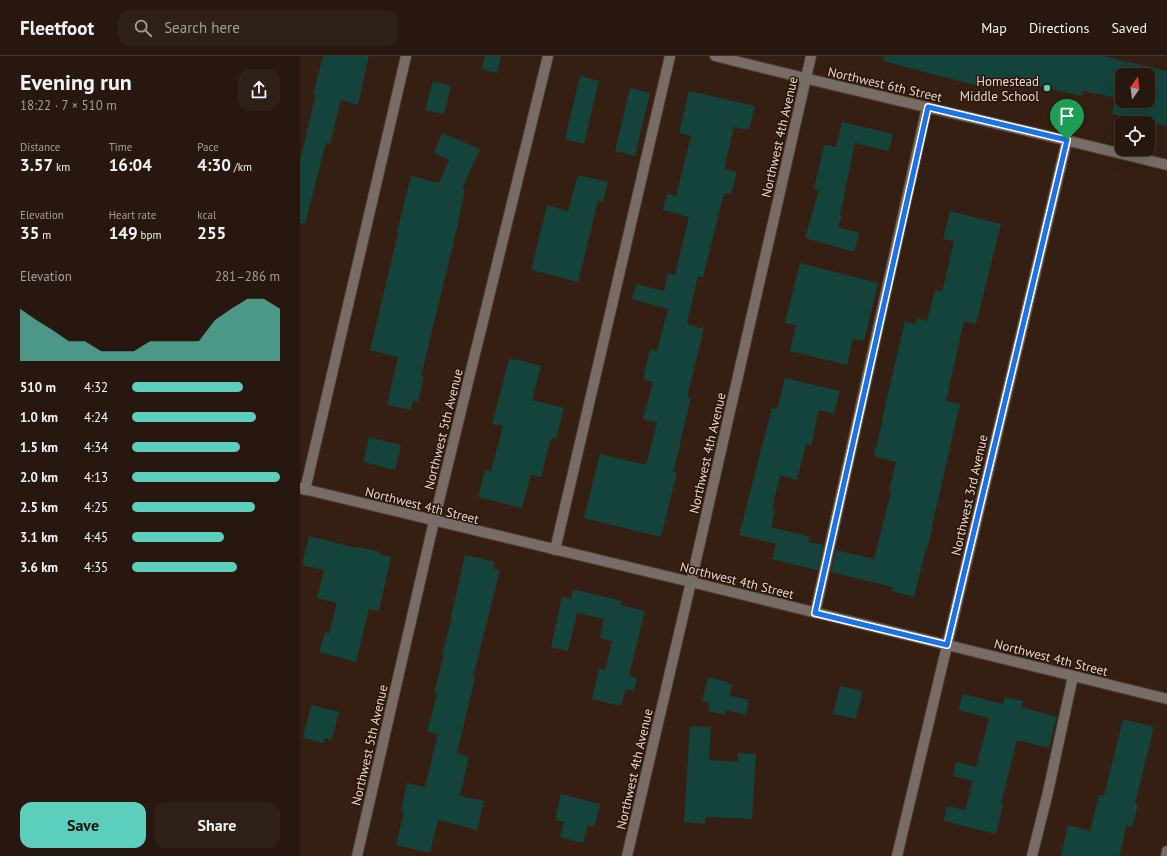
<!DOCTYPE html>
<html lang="en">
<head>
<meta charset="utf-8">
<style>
	body { margin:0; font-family:"PT Sans",sans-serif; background:#2f2017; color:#f1f3f6; height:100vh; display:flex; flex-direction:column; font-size:15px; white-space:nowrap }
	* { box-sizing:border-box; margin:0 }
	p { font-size:13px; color:#a49f9e }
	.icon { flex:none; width:22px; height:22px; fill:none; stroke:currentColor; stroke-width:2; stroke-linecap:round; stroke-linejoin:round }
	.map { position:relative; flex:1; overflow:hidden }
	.details { display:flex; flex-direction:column; background:#27170e; width:300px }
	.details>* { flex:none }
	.needle { width:26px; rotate:14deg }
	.controls { position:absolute; left:815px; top:12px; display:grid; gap:8px }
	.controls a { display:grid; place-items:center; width:40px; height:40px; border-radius:8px; background:#27170e; box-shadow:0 4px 16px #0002,0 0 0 1px #43362e; font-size:20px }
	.pin { position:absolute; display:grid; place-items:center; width:34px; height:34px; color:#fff; margin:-41px -17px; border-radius:50% 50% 50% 0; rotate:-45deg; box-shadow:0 0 4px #0007 }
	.pin .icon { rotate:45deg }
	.round { display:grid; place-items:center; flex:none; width:42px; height:42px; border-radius:12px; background:#2f2017 }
	.headline { display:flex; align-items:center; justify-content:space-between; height:68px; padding:0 20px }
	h1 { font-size:22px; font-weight:700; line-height:30px }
	.figures { display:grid; grid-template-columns:repeat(3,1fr); gap:6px; height:68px; padding:4px 20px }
	.figures div { display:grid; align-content:center }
	.figures b { font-size:17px; font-weight:700 }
	.figures small { font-size:11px; font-weight:400 }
	.figures p { font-size:11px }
	.chart { height:112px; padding:8px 20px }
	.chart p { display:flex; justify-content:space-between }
	.chart svg { width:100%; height:72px; margin-top:4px; fill:#5bcebc; opacity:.7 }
	.cta { display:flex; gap:8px; margin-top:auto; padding:8px 20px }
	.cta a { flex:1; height:46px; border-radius:12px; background:#5bcebc; color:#111; font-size:16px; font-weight:700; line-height:46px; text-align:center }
	.cta a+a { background:#2f2017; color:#f1f3f6 }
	ul { padding:0 20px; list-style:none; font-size:13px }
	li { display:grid; grid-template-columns:64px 48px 1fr; align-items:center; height:30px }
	li i { height:10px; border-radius:5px; background:#5bcebc }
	header { display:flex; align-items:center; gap:24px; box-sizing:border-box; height:56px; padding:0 20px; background:#27170e; border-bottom:1px solid #43362e }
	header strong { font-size:19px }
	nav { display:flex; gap:22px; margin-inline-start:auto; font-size:14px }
	.search { width:280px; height:36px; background:#2f2017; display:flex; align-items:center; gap:10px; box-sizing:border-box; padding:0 14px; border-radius:12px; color:#a49f9e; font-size:15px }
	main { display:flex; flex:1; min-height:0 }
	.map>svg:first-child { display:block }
</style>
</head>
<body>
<header>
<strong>Fleetfoot</strong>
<div class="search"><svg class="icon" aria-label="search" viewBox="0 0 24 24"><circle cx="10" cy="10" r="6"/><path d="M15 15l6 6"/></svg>Search here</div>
<nav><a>Map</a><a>Directions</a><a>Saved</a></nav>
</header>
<main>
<section class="details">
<div class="headline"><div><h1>Evening run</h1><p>18:22 · 7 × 510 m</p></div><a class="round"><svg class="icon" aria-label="share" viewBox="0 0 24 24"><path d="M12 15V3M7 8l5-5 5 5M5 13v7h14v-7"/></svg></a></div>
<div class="figures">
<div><p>Distance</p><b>3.57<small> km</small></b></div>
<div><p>Time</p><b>16:04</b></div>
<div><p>Pace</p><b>4:30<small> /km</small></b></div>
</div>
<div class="figures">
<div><p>Elevation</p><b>35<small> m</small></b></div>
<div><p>Heart rate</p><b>149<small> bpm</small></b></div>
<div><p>kcal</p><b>255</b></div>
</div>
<div class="chart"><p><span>Elevation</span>281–286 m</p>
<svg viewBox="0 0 160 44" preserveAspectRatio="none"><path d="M0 44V12L10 19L20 25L30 32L40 32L50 38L60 38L70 38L80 32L90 32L100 32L110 32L120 19L130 12L140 6L150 6L160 12V44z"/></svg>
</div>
<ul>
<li><b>510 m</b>4:32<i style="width:75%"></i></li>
<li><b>1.0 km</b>4:24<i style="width:84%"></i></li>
<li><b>1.5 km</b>4:34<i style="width:73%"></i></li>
<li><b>2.0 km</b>4:13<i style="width:100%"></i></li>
<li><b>2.5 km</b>4:25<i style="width:83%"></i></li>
<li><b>3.1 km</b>4:45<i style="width:62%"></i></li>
<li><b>3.6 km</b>4:35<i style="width:71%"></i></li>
</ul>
<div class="cta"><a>Save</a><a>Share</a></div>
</section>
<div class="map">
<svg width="867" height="800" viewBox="0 0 867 800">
	<rect width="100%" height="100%" fill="#341f12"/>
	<!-- building -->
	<g fill="#14433c">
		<polygon points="23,0 69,0 58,49 41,44 30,88 26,87 5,168 0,167 0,105 16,38 13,38"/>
		<polygon points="185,0 201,0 197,17 182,13"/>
		<polygon points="584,0 803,0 867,15 867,70 812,58 815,45 848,45 848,19 822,19 822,43 783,35 782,40 714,24 713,29 688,23 686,32 583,5"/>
		<polygon points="280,20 299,25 284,88 265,83"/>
		<polygon points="133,25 151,30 144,58 125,54"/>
		<polygon points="330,32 350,37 335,100 315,95"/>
		<polygon points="389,35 455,50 449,74 434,71 424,113 437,116 431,138 424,137 403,221 398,220 387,268 404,273 387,341 391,342 380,387 381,387 373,416 377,417 361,481 284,462 300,398 346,409 357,367 343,363 353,326 343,323 350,293 357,295 368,253 332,243 336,228 364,235 368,217 375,219 389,161 363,154 367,138 376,140 391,80 379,77"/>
		<polygon points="542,66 593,78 589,95 555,87 540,159 542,160 538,171 560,177 554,196 505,182 519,134 514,133 524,89 536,91"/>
		<polygon points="142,77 180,93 162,133 165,133 158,168 121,320 124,321 118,346 113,345 111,354 87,349 98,301 70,294 98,177 97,176 111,120 139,127 149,104 134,97"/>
		<polygon points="278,119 308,126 303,146 298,145 278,226 231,214 247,149 268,155"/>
		<polygon points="650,155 701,168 676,268 664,265 646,345 660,348 632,470 633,470 627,494 626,493 614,541 592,535 593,531 531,516 536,494 574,503 591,436 589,435 596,406 574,400 583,363 582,363 605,265 616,268 617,262 627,265 635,234 642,236 654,185 643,183"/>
		<polygon points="500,207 578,227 564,285 553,283 547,309 490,295 496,269 485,267"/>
		<polygon points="209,303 215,304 216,303 241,310 232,344 264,352 256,383 251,382 241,421 231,419 222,452 178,441 185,414 191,415 203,370 192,368"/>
		<polygon points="485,322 540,335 534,358 519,354 511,390 506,388 497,424 480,419 472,454 475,455 471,471 510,481 509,486 523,489 518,514 517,514 472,503 476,488 439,479 472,352 477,354"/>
		<polygon points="69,381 101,389 95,414 63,406"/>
		<polygon points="9,480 57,492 58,491 80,496 79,498 91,501 79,555 69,553 56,606 19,596 25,576 29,577 37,547 17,542 24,514 2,509"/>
		<polygon points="165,499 195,506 193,512 200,514 173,621 175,622 172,634 157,697 169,701 160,740 184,745 177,774 138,764 130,797 96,789 104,756 101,755 107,727 125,731 138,678 127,676 137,638 134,637 144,599 142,599 152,561 151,561"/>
		<polygon points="273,533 322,545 321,549 345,555 329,620 337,622 334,635 326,633 321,650 292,643 299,613 305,614 312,585 300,582 304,563 277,557 268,595 251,591 262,541 271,543"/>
		<polygon points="408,621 428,626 428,627 432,628 430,640 449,644 446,659 426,654 425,659 408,655 410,647 402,645"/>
		<polygon points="540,630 563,635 556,663 533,658"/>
		<polygon points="663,638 703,648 705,641 723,645 721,651 757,661 749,692 717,684 701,748 703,748 696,778 644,765 647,750 665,754 673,725 653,720 656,706 676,711 689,662 658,654"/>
		<polygon points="11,649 39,656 32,684 25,682 24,687 3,682"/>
		<polygon points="823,663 854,671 835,748 838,749 832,771 826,770 820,799 818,799 818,800 761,800 768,769 790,775 799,739 804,740"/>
		<polygon points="390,670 411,671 409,704 438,706 438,697 456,698 452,763 405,761 405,768 384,766"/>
		<polygon points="261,738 300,748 294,771 288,769 283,787 260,781 264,766 255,764"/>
	</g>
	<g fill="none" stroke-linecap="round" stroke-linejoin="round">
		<!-- minor casing -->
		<g stroke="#503c30" stroke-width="12">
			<g id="minor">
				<path d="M415,0c150,38 301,71 452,109"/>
				<polyline points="0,432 391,526 867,643"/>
				<polyline points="5,434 106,0"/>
				<polyline points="255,494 370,0"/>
				<polyline points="515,557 627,51"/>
				<polyline points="57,800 134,465 248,0"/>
				<polyline points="327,800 391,526 511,0"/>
				<polyline points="597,800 767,84"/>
				<polyline points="732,800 748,736 773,620"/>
				<polyline points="866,800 867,795"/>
			</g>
		</g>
		<!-- minor -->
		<use href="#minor" stroke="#786c66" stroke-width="10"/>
	</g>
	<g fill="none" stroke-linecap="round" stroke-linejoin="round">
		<!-- route casing -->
		<g stroke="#fff" stroke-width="8">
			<polygon id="route" points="628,51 767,84 647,589 515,557"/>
		</g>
		<!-- route -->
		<use href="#route" stroke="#1a73e8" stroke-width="5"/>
	</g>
	<!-- markers -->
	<circle fill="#5bcebc" stroke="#2a1509" stroke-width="1.5" cx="747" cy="32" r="4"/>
	<g text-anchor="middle" stroke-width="3" stroke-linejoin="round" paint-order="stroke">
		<!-- poi labels -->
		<g font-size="13" fill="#e6d6cf" stroke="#2a1509" text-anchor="end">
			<text x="739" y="30">Homestead<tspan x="739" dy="15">Middle School</tspan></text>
		</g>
		<!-- street labels -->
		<g font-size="13" fill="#e6d6cf" stroke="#2a1509">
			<text transform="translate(585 28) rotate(13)" y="5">Northwest 6th Street</text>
			<text transform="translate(479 81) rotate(-77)" y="5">Northwest 4th Avenue</text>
			<text transform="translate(143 373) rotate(-76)" y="5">Northwest 5th Avenue</text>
			<text transform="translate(407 397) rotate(-77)" y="5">Northwest 4th Avenue</text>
			<text transform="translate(669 439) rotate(-77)" y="5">Northwest 3rd Avenue</text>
			<text transform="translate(122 449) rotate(14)" y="5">Northwest 4th Street</text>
			<text transform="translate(437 524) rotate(14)" y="5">Northwest 4th Street</text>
			<text transform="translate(751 601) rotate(14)" y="5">Northwest 4th Street</text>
			<text transform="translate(69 689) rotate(-77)" y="5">Northwest 5th Avenue</text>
			<text transform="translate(334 713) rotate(-77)" y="5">Northwest 4th Avenue</text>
		</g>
	</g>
</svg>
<div class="controls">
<a><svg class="needle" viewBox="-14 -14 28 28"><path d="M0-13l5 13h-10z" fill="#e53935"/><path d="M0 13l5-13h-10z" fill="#a49f9e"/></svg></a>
<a><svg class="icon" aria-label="locate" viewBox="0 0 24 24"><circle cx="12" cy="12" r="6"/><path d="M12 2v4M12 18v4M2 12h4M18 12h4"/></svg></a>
</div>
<div class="pin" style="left:767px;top:84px;background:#1e9e55"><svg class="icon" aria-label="arrive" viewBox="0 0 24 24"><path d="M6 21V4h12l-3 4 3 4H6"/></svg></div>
</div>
</main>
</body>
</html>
